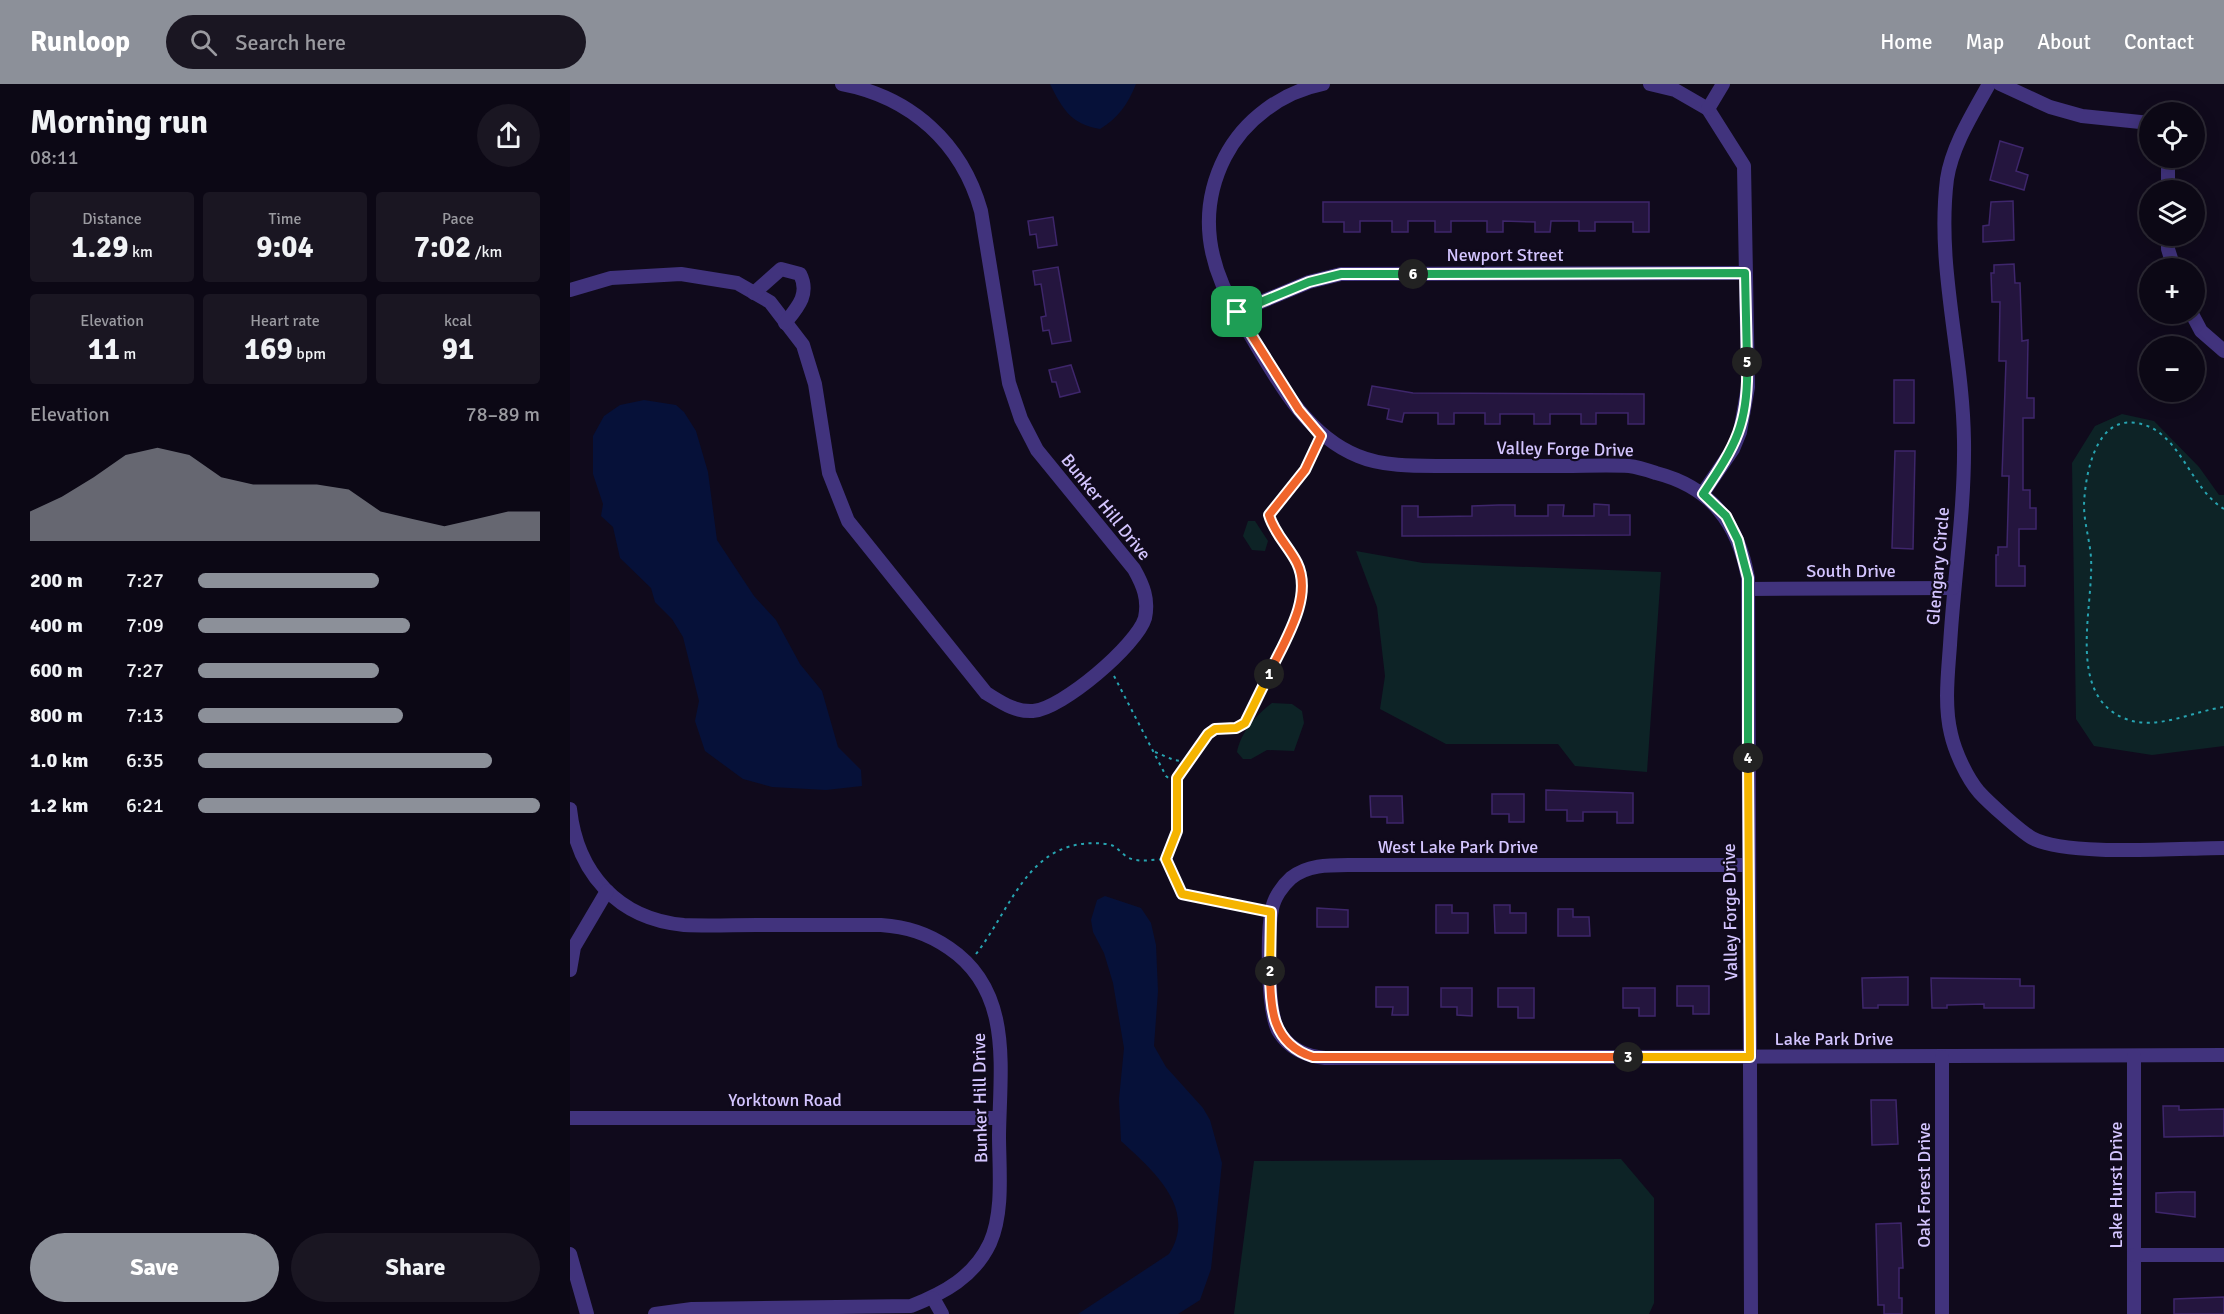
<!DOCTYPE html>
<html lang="en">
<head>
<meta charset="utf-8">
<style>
	body { margin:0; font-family:Signika,sans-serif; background:#1a1622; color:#f1f3f6; height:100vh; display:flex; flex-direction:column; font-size:22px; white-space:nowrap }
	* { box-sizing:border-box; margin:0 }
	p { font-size:20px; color:#9a9aa0 }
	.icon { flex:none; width:33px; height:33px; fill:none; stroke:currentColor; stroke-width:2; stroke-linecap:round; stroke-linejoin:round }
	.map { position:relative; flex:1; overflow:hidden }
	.side { display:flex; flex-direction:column; background:#0c0815; width:570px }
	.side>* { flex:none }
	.tools { position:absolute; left:1569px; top:18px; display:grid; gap:12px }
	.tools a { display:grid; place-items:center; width:66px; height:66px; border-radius:50%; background:#0c0815; box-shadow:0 3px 15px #0003,0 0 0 2px #2c2934; font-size:30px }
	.pin { position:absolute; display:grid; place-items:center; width:51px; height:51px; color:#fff; margin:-26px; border-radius:12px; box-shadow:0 3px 9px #0006 }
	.km { position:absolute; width:30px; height:30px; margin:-15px; border-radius:50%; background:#222; color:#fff; font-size:16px; line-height:30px; text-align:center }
	.round { display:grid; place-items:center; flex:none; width:63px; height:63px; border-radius:32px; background:#1a1622 }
	.headline { display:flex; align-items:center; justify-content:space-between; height:102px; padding:0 30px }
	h1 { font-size:33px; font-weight:700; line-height:45px }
	.stats { display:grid; grid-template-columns:repeat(3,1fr); gap:9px; height:102px; padding:6px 30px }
	.stats div { display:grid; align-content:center; border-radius:6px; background:#1a1622; text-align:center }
	.stats b { font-size:30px; font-weight:700 }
	.stats small { font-size:16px; font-weight:400 }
	.stats p { font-size:16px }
	.chart { height:168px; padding:12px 30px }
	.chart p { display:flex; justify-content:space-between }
	.chart svg { width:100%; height:108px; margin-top:6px; fill:#8c9099; opacity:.7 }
	.primary-button { display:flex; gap:12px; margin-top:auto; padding:12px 30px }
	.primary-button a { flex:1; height:69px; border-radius:36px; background:#8c9099; color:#fff; font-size:24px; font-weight:700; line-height:69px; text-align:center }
	.primary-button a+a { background:#1a1622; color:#f1f3f6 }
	ul { padding:0 30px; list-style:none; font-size:20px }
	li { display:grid; grid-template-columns:96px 72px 1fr; align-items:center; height:45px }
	li i { height:15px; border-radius:8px; background:#8c9099 }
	header { display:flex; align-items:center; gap:36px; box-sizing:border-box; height:84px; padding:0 30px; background:#8c9099; color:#fff }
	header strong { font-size:28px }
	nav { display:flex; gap:33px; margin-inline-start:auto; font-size:21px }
	.search { width:420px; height:54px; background:#1a1622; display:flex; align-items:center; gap:15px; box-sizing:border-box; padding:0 21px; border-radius:33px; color:#9a9aa0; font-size:22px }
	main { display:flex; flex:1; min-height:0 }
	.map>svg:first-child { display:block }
</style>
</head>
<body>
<header>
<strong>Runloop</strong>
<div class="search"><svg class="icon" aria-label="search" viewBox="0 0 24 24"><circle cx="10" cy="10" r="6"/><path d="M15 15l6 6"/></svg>Search here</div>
<nav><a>Home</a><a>Map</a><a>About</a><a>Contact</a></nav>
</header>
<main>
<section class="side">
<div class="headline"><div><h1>Morning run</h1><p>08:11</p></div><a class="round"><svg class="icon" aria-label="share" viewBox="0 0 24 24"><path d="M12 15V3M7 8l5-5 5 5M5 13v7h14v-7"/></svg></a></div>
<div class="stats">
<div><p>Distance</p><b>1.29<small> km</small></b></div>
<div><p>Time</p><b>9:04</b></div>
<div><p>Pace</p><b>7:02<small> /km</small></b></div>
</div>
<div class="stats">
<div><p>Elevation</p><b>11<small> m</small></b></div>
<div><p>Heart rate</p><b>169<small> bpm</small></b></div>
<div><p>kcal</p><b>91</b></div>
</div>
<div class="chart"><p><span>Elevation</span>78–89 m</p>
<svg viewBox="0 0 160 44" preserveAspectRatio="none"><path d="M0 44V32L10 26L20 18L30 9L40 6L50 9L60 18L70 21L80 21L90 21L100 23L110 32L120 35L130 38L140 35L150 32L160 32V44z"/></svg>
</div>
<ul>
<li><b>200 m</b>7:27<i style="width:53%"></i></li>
<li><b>400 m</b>7:09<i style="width:62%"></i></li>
<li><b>600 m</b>7:27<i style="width:53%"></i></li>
<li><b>800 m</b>7:13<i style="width:60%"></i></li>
<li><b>1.0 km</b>6:35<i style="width:86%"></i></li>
<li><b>1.2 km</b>6:21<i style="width:100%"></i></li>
</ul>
<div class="primary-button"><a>Save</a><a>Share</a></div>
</section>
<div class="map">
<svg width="1654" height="1230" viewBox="0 0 1654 1230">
	<rect width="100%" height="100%" fill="#100a1c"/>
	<!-- green -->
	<g fill="#0d2326">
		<polygon points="1552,330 1584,337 1629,383 1649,411 1654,411 1654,662 1582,671 1524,662 1506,635 1502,379 1525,342"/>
		<polygon points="678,437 685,437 698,457 695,467 682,466 673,452"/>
		<polygon points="786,467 853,479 1091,488 1077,688 1005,682 988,660 876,660 810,625 815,592 807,523"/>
		<path d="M702,619l20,1 10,7 2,12 -10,28 -27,-1 -16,9h-8l-6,-7c4,-20 19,-37 35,-49z"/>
		<polygon points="1051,1075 1084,1114 1084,1219 1079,1230 664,1230 684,1077"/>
	</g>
	<!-- water -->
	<g fill="#061139">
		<path d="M480,0h86c-8,20 -18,34 -36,45 -29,-5 -37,-19 -50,-45z"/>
		<polygon points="74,316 106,321 114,328 126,347 138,388 147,456 184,512 206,536 230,580 252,607 268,663 291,686 292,702 256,706 202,703 173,695 135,667 125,637 129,617 113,553 102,535 85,518 81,504 50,474 43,443 31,432 33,420 23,390 23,352 34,332 50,321"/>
		<path d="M535,812l36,12 10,15 5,22 2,46 -4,55 12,21 37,41 7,12 12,43 -11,106 -11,31 -22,14h-100l91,-60c29,-45 -16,-84 -48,-113l-2,-42 5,-51 -11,-65 -9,-30 -11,-21 -2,-12 6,-20z"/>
	</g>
	<!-- building -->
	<g fill="#24153e" stroke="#3e266b" stroke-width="1.5">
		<polygon points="1430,57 1453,64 1446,87 1458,91 1454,106 1420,96"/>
		<polygon points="1443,117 1444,156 1413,158 1413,142 1419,141 1421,118"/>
		<polygon points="753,118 1079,118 1079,148 1063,148 1063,138 1025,138 1025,147 1009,147 1009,137 981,137 980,148 965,148 965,138 933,137 933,148 917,148 917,137 881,137 881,148 865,148 865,137 838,137 838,148 822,148 822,137 790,137 790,148 774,148 774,138 753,138"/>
		<polygon points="483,133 487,161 468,164 466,150 460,151 458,137"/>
		<polygon points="1444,180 1445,199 1450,199 1452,257 1458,256 1457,314 1464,314 1464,334 1453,334 1453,406 1460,406 1460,424 1466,424 1466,445 1449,445 1449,482 1455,482 1455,502 1426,502 1426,471 1428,471 1428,463 1437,463 1439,392 1432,392 1436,277 1429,277 1430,218 1422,218 1421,189 1424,189 1424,181"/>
		<polygon points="488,183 501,257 482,260 479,246 473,247 471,233 476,232 471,200 465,201 463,187"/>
		<polygon points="501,281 510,308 490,313 486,298 482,298 479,286"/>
		<rect x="1324" y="296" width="20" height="43"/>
		<polygon points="802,302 843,309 1074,310 1074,340 1058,340 1058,329 1026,329 1026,340 1011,340 1011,330 980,330 980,340 964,340 964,330 930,330 930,340 915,340 915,329 884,329 884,340 868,340 868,329 834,329 832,338 817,335 819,325 798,321"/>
		<polygon points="1325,367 1345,367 1343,465 1322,464"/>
		<polygon points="1024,420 1039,421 1039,431 1060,431 1060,451 832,452 832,422 848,422 848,433 902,432 902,422 929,421 945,421 945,432 978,432 978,421 994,421 993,432 1024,432"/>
		<polygon points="976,706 1063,709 1063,739 1047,739 1047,728 1013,728 1013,737 997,737 997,726 976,726"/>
		<polygon points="922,710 954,710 954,738 939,738 939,730 922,730"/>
		<polygon points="800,712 832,712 833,739 817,739 817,733 801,733"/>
		<polygon points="866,821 882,821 882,829 898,829 898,849 866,849"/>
		<polygon points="924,821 940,821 940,829 956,829 956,849 925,849"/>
		<polygon points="747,824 778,826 778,843 747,843"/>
		<polygon points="988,825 1003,825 1003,833 1019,833 1020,852 988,852"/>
		<polygon points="1338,893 1338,921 1308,921 1308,924 1293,924 1292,894"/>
		<polygon points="1361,894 1450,895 1450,902 1464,902 1464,924 1414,924 1414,920 1377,921 1377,924 1362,924"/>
		<polygon points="1107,902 1139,902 1139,930 1123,930 1123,922 1107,922"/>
		<polygon points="806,903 838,903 838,931 822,931 823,923 806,923"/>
		<polygon points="871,904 902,904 902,932 887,931 887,923 871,923"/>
		<polygon points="928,904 964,904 964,934 948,934 948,923 928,923"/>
		<polygon points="1053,904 1085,904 1085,932 1069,932 1069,924 1053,924"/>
		<polygon points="1301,1016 1326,1016 1328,1060 1302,1061"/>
		<polygon points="1593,1022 1609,1022 1609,1026 1654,1025 1654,1052 1594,1053"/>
		<polygon points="1609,1108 1625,1108 1625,1133 1586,1128 1586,1109"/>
		<polygon points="1331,1139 1333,1184 1329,1184 1329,1214 1332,1214 1332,1230 1314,1230 1314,1221 1308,1221 1306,1140"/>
		<polygon points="1654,1213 1654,1230 1604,1230 1604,1215"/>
	</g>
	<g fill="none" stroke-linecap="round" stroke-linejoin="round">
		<!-- path -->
		<g stroke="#27a4b1" stroke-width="2" stroke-dasharray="3 4.5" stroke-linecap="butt">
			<path d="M1654,425c-35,-21 -44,-80 -88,-86 -41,-7 -51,53 -52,82 0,18 6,36 7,53 3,49 -26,138 35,161 30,12 68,-8 98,-12"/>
			<polyline points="544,592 596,692 605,700"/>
			<polyline points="585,668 604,676 619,678"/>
			<path d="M687,826l-75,-16 -16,-35c12,-26 13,-47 9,-75l33,-50c12,-8 25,-4 37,-11l54,-116c9,-51 -19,-53 -30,-92l36,-45 11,-24"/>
			<path d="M406,870c38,-49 53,-119 131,-110 10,1 14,10 22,14 11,5 26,1 37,1"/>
		</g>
		<!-- minor -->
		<g stroke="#41337d" stroke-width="14">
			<path d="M753,0c-41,8 -79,36 -98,73 -28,55 -17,109 14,159 31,50 61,117 119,140 26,11 60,10 88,10 39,0 78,0 117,0 22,0 44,-1 66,0 9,1 18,4 27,7 55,14 82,50 92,105l3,736"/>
			<polyline points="1080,0 1105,6 1138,25 1174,82 1178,303 1170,348 1163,365 1133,409"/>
			<path d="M1419,0c-16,29 -37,62 -42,95 -11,88 16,174 17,262 1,68 -10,136 -14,204 -2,28 -6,61 1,89 4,18 16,44 28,58 9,10 41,39 53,46 34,19 149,10 192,10"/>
			<polyline points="1430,0 1480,23 1512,32 1580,39"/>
			<polyline points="1138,25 1153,0"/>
			<polyline points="1598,106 1598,74"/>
			<polyline points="1598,152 1598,165 1604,184"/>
			<path d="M0,206l41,-12 70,-4 56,9 33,19 33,43 12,39 14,89 19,48 138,172c15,9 28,19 47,18 29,-2 104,-66 112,-93 4,-19 -2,-33 -11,-49l-97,-119 -16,-31 -12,-36 -28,-172c-19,-68 -70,-114 -139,-127"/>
			<path d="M184,209l27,-24 19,5c10,20 -2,33 -15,49"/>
			<polyline points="667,228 739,198 771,190 1175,189"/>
			<polyline points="1622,230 1631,247 1654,267"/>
			<polyline points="1178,505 1383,504"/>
			<path d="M0,725c7,64 48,110 114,116 24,1 49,0 73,0 42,0 83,0 124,0 26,2 46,8 68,23 64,43 51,119 50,187 0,34 5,76 -9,108 -16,34 -46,50 -79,63l-219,3 -37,5"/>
			<path d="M1177,781h-399c-20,0 -41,0 -57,13 -9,8 -17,20 -19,31 -5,23 -5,104 7,123 11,17 26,24 46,26l899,-3"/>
			<polyline points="0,886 4,863 37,807"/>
			<polyline points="1564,972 1564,1230"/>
			<polyline points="0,1034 429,1034"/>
			<polyline points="0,1170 17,1230"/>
			<polyline points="1564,1171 1654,1171"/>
			<polyline points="363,1214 372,1230"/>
			<polyline points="1372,1230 1372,973"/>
		</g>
	</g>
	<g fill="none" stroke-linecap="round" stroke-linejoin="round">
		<!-- split-1 casing -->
		<g stroke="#fff" stroke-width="12">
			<path id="split-1" d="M667,228l62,98 22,26 -16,34 -36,45c5,18 20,32 28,48 17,35 -14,80 -28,111"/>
		</g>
		<!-- split-2 casing -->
		<g stroke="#fff" stroke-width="12">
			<polyline id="split-2" points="699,590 675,639 666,644 645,645 638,650 607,694 607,747 596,775 612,810 701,828 700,887"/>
		</g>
		<!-- split-3 casing -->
		<g stroke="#fff" stroke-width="12">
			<path id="split-3" d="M700,887c0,37 2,73 43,86h315"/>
		</g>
		<!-- split-4 casing -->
		<g stroke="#fff" stroke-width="12">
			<polyline id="split-4" points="1058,973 1180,973 1178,674"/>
		</g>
		<!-- split-5 casing -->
		<g stroke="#fff" stroke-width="12">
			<path id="split-5" d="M1177,278c2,61 -11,83 -44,132l23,22 12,24 10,38v180"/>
		</g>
		<!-- split-6 casing -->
		<g stroke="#fff" stroke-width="12">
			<polyline id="split-6" points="843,190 1175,189 1177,278"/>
		</g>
		<!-- split-7 casing -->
		<g stroke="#fff" stroke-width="12">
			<polyline id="split-7" points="667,228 739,198 771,190 843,190"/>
		</g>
		<!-- split-1 -->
		<use href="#split-1" stroke="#f0652b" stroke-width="8"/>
		<!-- split-2 -->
		<use href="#split-2" stroke="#f5b400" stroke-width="8"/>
		<!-- split-3 -->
		<use href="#split-3" stroke="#f0652b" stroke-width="8"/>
		<!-- split-4 -->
		<use href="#split-4" stroke="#f5b400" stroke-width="8"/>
		<!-- split-5 -->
		<use href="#split-5" stroke="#22a559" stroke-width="8"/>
		<!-- split-6 -->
		<use href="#split-6" stroke="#22a559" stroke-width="8"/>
		<!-- split-7 -->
		<use href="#split-7" stroke="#22a559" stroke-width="8"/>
	</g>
	<g text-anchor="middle" stroke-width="4.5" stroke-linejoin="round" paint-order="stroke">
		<!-- street labels -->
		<g font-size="18" fill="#d4c5ff" stroke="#100a1c">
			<text x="935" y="177">Newport Street</text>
			<text transform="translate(995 365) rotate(1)" y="6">Valley Forge Drive</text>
			<text transform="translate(536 423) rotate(51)" y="6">Bunker Hill Drive</text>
			<text transform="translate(1368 482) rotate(-85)" y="6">Glengary Circle</text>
			<text x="1281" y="493">South Drive</text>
			<text x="888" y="769">West Lake Park Drive</text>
			<text transform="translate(1160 828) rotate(-91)" y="6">Valley Forge Drive</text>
			<text x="1264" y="961">Lake Park Drive</text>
			<text transform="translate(410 1014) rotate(-91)" y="6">Bunker Hill Drive</text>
			<text x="215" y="1022">Yorktown Road</text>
			<text transform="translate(1354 1101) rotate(-90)" y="6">Oak Forest Drive</text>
			<text transform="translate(1546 1101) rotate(-90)" y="6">Lake Hurst Drive</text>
		</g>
	</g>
</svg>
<div class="tools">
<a><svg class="icon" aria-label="locate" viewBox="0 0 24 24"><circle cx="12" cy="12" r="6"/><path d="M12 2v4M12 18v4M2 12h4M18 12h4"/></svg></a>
<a><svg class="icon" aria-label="layers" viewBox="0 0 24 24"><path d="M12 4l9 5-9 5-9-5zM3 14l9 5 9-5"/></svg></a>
<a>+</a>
<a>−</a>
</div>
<div class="pin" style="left:667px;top:228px;background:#1e9e55"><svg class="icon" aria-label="arrive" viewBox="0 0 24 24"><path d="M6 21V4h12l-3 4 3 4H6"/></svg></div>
<b class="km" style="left:699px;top:590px">1</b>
<b class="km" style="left:700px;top:887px">2</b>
<b class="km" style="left:1058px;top:973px">3</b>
<b class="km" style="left:1178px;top:674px">4</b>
<b class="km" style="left:1177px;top:278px">5</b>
<b class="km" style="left:843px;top:190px">6</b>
</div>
</main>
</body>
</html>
